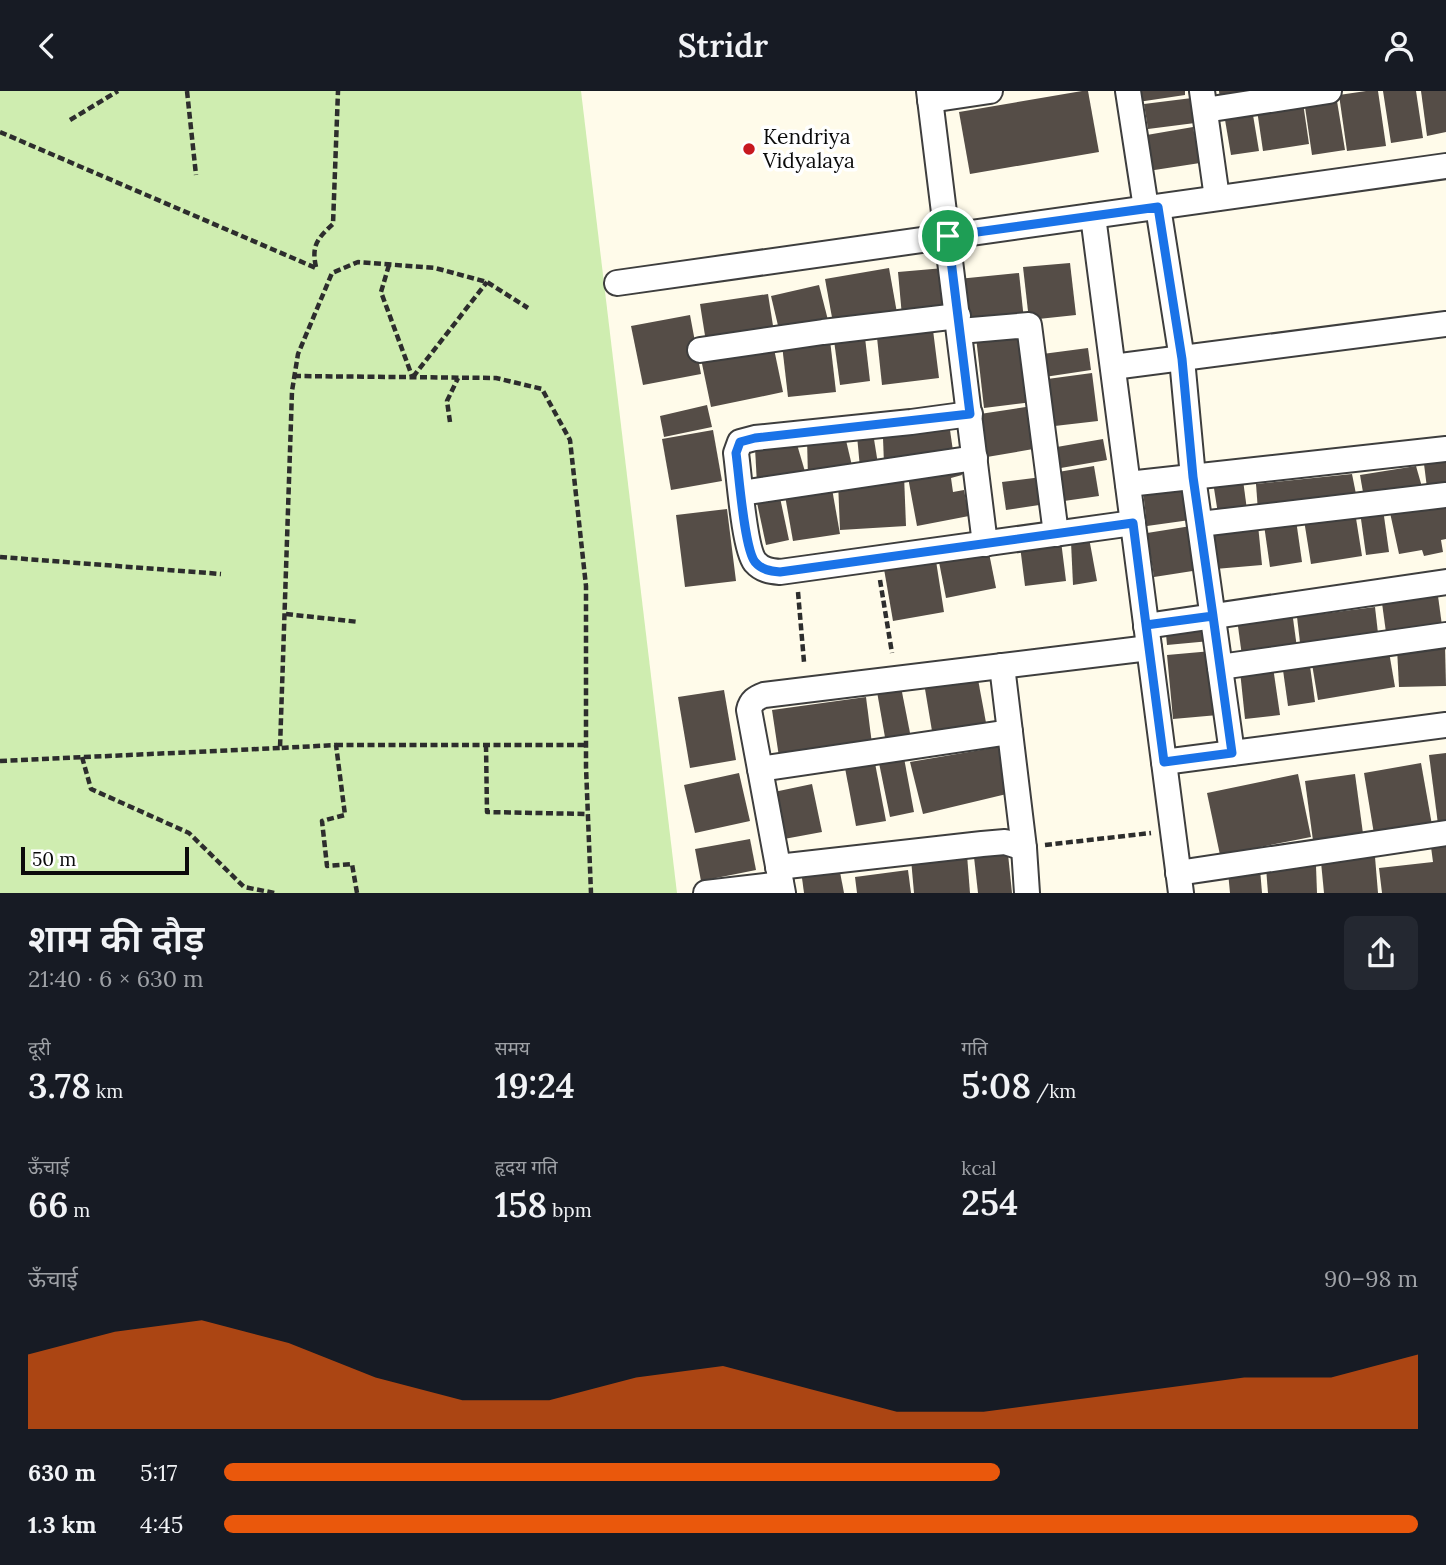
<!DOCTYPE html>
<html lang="hi">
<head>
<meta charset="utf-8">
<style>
	body { margin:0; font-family:Lora,"Noto Sans Devanagari",serif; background:#242831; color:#f1f3f6; height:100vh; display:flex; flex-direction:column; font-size:26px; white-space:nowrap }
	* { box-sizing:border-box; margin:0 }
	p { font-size:23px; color:#9ea1a6 }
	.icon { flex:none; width:38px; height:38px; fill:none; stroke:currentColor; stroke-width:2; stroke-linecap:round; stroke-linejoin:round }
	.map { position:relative; height:802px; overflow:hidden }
	.panel { display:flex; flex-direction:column; background:#171b24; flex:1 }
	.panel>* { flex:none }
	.scale { position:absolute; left:21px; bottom:18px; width:168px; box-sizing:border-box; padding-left:7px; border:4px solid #0b0b0b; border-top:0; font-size:19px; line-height:24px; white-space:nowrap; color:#0b0b0b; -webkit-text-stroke:5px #fff; paint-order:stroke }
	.pin { position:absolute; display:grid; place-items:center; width:60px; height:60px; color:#fff; margin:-30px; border:4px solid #fff; border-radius:50%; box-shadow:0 2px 7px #0007 }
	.round { display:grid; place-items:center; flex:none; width:74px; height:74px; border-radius:10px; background:#242831 }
	.head { display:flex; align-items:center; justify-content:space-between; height:119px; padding:0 28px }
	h1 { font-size:38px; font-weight:600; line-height:52px }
	.stats { display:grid; grid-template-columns:repeat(3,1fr); gap:10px; height:119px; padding:7px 28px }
	.stats div { display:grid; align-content:center }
	.stats b { font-size:35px; font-weight:600 }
	.stats small { font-size:19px; font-weight:400 }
	.stats p { font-size:19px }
	.chart { height:196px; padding:14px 28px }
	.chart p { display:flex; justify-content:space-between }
	.chart svg { width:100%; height:126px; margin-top:7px; fill:#ea580c; opacity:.7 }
	ul { padding:0 28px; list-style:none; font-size:23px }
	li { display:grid; grid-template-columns:112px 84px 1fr; align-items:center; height:52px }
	li i { height:18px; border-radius:9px; background:#ea580c }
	header { display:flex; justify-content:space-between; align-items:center; height:91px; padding:0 28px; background:#171b24; font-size:32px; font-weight:600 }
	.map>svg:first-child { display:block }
</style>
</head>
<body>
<header><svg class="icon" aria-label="back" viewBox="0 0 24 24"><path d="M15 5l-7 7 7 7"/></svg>Stridr<svg class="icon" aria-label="person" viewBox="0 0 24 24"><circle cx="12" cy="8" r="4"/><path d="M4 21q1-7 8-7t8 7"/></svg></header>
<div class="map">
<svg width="1446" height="802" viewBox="0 0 1446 802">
	<rect width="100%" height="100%" fill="#fffbea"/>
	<!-- green -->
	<polygon fill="#cfedb0" points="0,0 581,0 677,802 0,802"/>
	<!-- building -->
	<g fill="#554d47">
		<polygon points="1082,0 1088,0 1099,61 970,83 959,21"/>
		<polygon points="1137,0 1185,0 1185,4 1138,11"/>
		<polygon points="1219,0 1268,0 1220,8"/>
		<polygon points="1366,0 1378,0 1386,55 1347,60 1339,4"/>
		<polygon points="1383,0 1416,0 1423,47 1391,52"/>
		<polygon points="1421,0 1446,0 1446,41 1427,45"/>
		<polygon points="1336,4 1345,59 1312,64 1304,9"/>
		<polygon points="1192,7 1195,32 1148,38 1144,13"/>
		<polygon points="1303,12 1309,53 1263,60 1257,19"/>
		<polygon points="1252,18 1259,60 1231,64 1224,23"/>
		<polygon points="1193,36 1200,72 1148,80 1141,45"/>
		<polygon points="1070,172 1076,224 1029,229 1023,176"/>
		<polygon points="889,177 897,222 833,232 825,188"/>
		<polygon points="944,177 948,221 902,225 898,181"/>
		<polygon points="1019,182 1024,229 963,235 958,188"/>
		<polygon points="819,194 829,233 780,243 771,205"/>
		<polygon points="768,203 774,241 706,251 700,213"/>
		<polygon points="690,224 701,283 643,294 631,235"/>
		<polygon points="932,231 939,287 882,294 876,237"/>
		<polygon points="864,238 870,290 840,294 833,242"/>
		<polygon points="1025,240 1033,311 984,317 976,246"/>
		<polygon points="830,249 836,301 788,306 782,254"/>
		<polygon points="773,253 783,301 711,316 701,268"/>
		<polygon points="1088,257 1091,279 1038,287 1035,264"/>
		<polygon points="1092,282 1098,330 1046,336 1040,289"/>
		<polygon points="707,314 712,336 664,346 660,325"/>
		<polygon points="1032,315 1039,357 987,366 980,323"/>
		<polygon points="713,339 722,390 671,399 662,348"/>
		<polygon points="950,339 954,367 884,373 883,347"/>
		<polygon points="873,342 878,373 860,377 857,345"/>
		<polygon points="845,345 853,379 808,387 807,348"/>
		<polygon points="1103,348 1107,369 1055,378 1051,357"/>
		<polygon points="796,350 806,384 757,393 755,357"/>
		<polygon points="1446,369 1446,394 1427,397 1424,373"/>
		<polygon points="959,372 962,384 951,387 953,401 964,399 969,425 917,435 907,381"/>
		<polygon points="1094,375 1099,405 1057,411 1052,382"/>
		<polygon points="1416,375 1422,396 1364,407 1360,384"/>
		<polygon points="1352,383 1357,408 1258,420 1256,393"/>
		<polygon points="904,384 906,435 840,439 838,391"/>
		<polygon points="1042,386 1046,413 1006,419 1002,391"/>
		<polygon points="1243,389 1247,419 1218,423 1213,391"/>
		<polygon points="831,392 840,443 793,450 784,399"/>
		<polygon points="1183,395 1190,429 1147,435 1143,400"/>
		<polygon points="779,402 789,449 766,454 756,407"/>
		<polygon points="1446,412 1446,448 1441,449 1443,461 1424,465 1422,459 1399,463 1389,417"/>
		<polygon points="727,418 736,490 685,496 676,424"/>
		<polygon points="1383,418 1389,461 1366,464 1360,421"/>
		<polygon points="1355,421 1362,465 1311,473 1304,429"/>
		<polygon points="1296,429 1302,471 1270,476 1264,434"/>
		<polygon points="1258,434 1262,474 1215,478 1212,438"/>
		<polygon points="1191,435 1199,479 1154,486 1147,442"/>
		<polygon points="1089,447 1097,490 1073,494 1071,451"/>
		<polygon points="1061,450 1066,490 1025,495 1020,455"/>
		<polygon points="989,462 996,497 946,507 939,471"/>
		<polygon points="936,470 944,521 893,530 884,478"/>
		<polygon points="1438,505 1443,542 1387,549 1382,512"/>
		<polygon points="1375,516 1379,551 1301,560 1297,526"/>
		<polygon points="1292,520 1297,557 1242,565 1237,528"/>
		<polygon points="1208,529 1210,550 1167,554 1165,532"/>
		<polygon points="1388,555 1395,596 1318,609 1311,567"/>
		<polygon points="1445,555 1446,595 1399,596 1397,557"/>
		<polygon points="1212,560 1218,624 1173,628 1167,564"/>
		<polygon points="1309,568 1315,611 1288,615 1282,572"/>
		<polygon points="1273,576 1280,624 1245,628 1240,580"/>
		<polygon points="977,583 987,637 933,646 924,592"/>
		<polygon points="900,591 911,647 886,652 876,595"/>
		<polygon points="724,599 736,669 690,677 678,606"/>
		<polygon points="866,606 872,653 779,666 772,619"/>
		<polygon points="1004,655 1015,701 923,723 910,671"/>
		<polygon points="1446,662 1446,732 1438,733 1429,664"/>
		<polygon points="904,667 914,721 890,726 879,672"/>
		<polygon points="875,672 886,730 856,735 845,677"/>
		<polygon points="1421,672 1432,734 1374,743 1364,682"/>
		<polygon points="739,682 750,730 695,742 684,694"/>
		<polygon points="1298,683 1311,746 1220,764 1207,702"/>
		<polygon points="1355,683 1364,750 1314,757 1305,690"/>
		<polygon points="812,693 822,741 784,748 774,701"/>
		<polygon points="750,748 756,779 701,790 695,758"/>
		<polygon points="1446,754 1446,802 1382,802 1379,777 1433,771 1431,756"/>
		<polygon points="1008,763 1012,802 978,802 974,766"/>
		<polygon points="967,764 970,802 914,802 911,768"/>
		<polygon points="1375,766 1378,802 1324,802 1321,771"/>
		<polygon points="1316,775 1317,802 1268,802 1266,777"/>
		<polygon points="1260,778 1262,802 1230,802 1228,781"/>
		<polygon points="908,779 911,802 857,802 855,786"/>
		<polygon points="840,781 844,802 804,802 802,787"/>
	</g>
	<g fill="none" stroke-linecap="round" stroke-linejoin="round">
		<!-- minor casing -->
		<g stroke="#3e3e3e" stroke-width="28">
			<g id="minor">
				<polyline points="929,0 985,453"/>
				<polyline points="1128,0 1146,117"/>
				<polyline points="1202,0 1217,107"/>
				<polyline points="930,9 990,0"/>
				<polyline points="1205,19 1329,0"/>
				<polyline points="1158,116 1182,268 1193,386 1232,662"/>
				<polyline points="1093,125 1181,802"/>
				<polyline points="617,192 1446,75"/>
				<polyline points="960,240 1029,234 1056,443"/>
				<polyline points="700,259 823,241 958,225"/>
				<polyline points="1113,276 1446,233"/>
				<path d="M970,323l-59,8 -156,16 -15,4 -4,11c3,21 8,95 19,109 7,8 15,9 25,10l353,-49"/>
				<polyline points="1128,393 1446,358"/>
				<polyline points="741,402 975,367"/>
				<polyline points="1200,433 1446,404"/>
				<polyline points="1146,535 1446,491"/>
				<polyline points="1002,575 1024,757 1027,802"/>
				<polyline points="1220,576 1446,544"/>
				<polyline points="1164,671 1446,634"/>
				<polyline points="760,678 1010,641"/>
				<polyline points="778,776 982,753 1005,751 1024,757"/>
				<polyline points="1178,782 1446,742"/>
				<polyline points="706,802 781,793"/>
				<path d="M783,802l-34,-183c2,-9 7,-12 15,-15l385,-47"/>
			</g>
		</g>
		<!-- path -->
		<g stroke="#2d2d2d" stroke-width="4.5" stroke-dasharray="7 3.5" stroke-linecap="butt">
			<polyline points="187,0 196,84"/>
			<polyline points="70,29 118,0"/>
			<polyline points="0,41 316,177"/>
			<polyline points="389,174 381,201 412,285"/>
			<path d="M316,176c-5,-22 2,-29 17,-43l5,-133"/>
			<polyline points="294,285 496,287 542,298 570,349 586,495 586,676 591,802"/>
			<polyline points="413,286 487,191"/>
			<polyline points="450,331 447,310 458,287"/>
			<polyline points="0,466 221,483"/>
			<polyline points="880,489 892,562"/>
			<polyline points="798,501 804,571"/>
			<polyline points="286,523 359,531"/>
			<polyline points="336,654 586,654"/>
			<polyline points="486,654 487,721 588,723"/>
			<polyline points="82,666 91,698 189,742 244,796 275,802"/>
			<polyline points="0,670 280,657"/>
			<polyline points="1045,754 1151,742"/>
			<polyline points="357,802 352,773 327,775 322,730 345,724 336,654 280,657 292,300 298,263 332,182 358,171 435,177 487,191 528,217"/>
		</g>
		<!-- minor -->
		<use href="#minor" stroke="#fff" stroke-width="24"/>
	</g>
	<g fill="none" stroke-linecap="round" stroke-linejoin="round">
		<!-- route casing -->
		<g stroke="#fff" stroke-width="14">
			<path id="route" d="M948,145l22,178 -215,24 -15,4 -4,11c3,21 8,95 19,109 7,8 15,9 25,10l353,-49 13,102 67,-9 19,137 -68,9 -18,-137 67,-9 -20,-139 -11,-118 -24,-152 -210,29"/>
		</g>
		<!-- route -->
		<use href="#route" stroke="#1a73e8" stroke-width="9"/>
	</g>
	<!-- markers -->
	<circle fill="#c7181f" stroke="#fff" stroke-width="2.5" cx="749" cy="58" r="7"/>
	<g text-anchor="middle" stroke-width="7" stroke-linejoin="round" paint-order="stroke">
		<!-- poi labels -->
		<g font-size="21" fill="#0b0b0b" stroke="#fff" text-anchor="start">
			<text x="763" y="53">Kendriya<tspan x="763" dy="24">Vidyalaya</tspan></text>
		</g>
	</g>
</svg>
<div class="scale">50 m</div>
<div class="pin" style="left:948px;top:145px;background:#1e9e55"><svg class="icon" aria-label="arrive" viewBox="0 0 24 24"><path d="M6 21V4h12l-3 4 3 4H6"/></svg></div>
</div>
<section class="panel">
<div class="head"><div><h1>शाम की दौड़</h1><p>21:40 · 6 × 630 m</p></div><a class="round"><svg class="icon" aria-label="share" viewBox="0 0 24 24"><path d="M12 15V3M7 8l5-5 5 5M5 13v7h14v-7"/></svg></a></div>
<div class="stats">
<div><p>दूरी</p><b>3.78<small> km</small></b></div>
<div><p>समय</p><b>19:24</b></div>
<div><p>गति</p><b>5:08<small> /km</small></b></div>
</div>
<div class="stats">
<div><p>ऊँचाई</p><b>66<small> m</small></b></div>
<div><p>हृदय गति</p><b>158<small> bpm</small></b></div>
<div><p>kcal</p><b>254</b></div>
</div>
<div class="chart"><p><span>ऊँचाई</span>90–98 m</p>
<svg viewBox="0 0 160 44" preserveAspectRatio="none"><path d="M0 44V18L10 10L20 6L30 14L40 26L50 34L60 34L70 26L80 22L90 30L100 38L110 38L120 34L130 30L140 26L150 26L160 18V44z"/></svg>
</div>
<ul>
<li><b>630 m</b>5:17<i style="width:65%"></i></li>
<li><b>1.3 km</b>4:45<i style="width:100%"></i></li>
</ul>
</section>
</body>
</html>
